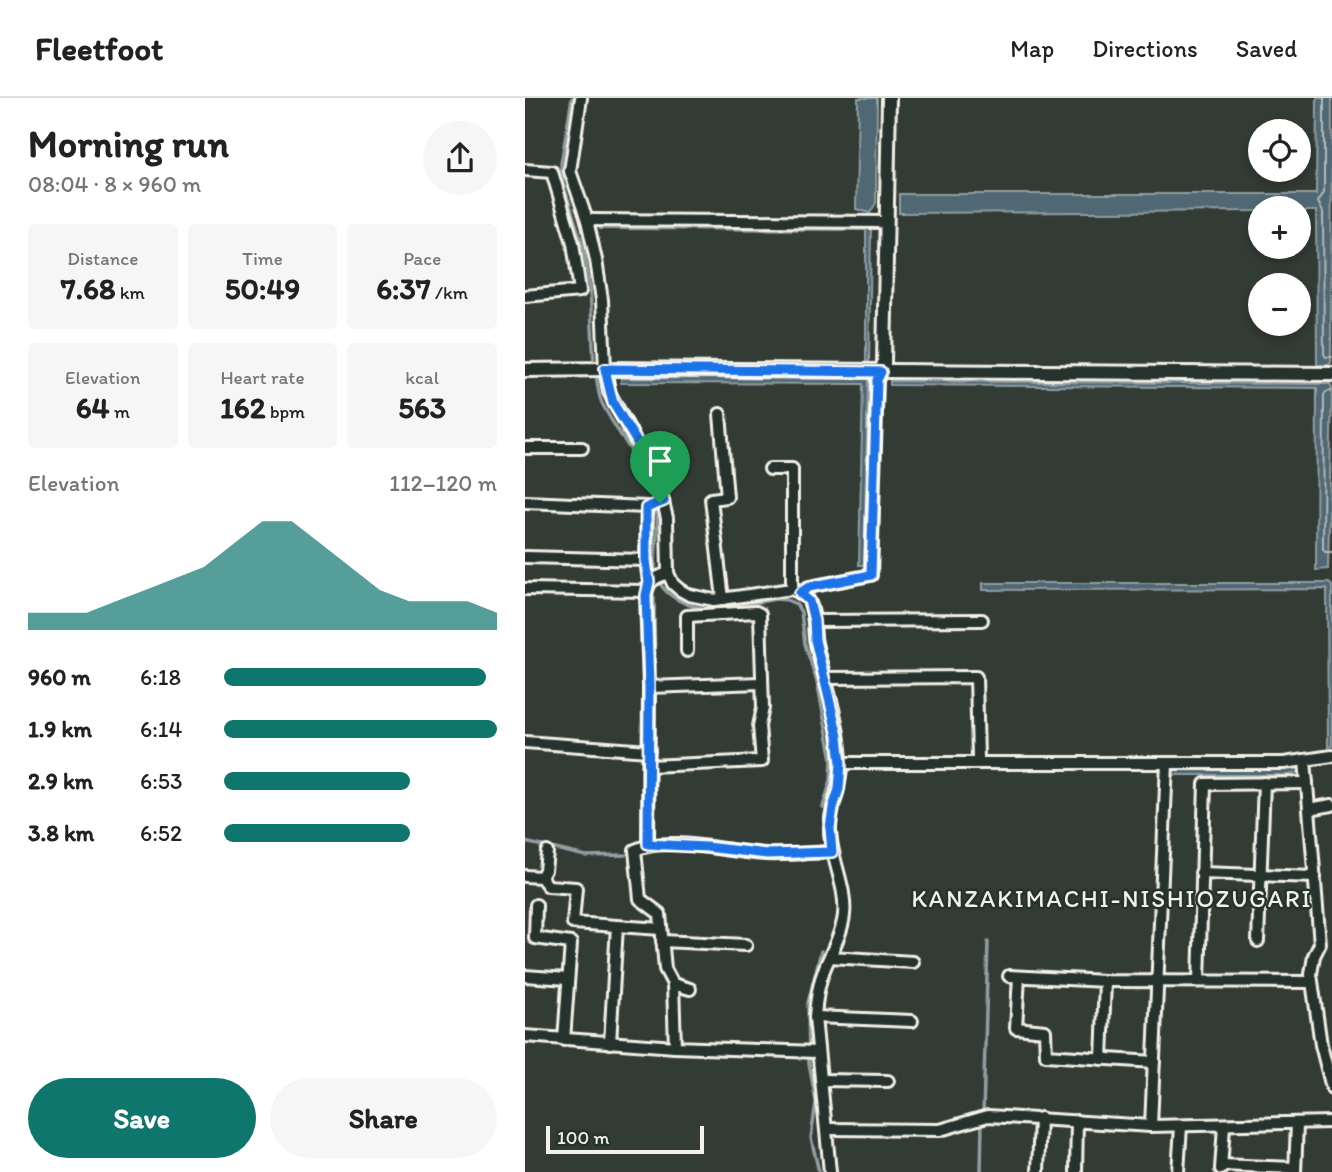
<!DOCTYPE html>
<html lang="en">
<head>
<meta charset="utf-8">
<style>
	body { margin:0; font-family:Itim,sans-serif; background:#f6f6f6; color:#222; height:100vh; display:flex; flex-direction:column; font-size:26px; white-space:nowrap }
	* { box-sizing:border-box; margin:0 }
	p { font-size:23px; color:#767676 }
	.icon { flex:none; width:38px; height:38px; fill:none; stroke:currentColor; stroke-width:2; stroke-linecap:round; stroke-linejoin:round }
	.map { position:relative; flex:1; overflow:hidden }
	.details { display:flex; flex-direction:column; background:#fff; width:525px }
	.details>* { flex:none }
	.tools { position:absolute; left:723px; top:21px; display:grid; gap:14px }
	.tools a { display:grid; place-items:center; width:63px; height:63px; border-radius:50%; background:#fff; box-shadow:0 4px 10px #0003; font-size:35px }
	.scale { position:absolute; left:21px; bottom:18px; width:158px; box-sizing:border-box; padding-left:7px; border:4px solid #f4f1e8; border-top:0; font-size:19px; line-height:24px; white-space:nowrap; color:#f4f1e8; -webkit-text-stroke:5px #26332d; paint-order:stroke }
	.pin { position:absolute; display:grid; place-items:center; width:60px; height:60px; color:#fff; margin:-72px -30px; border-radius:50% 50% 50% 0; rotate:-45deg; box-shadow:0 0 7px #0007 }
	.pin .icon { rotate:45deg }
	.round { display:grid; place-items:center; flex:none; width:74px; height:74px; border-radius:37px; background:#f6f6f6 }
	.overview { display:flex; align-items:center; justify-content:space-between; height:119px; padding:0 28px }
	h1 { font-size:38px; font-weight:800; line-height:52px }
	.figures { display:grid; grid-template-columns:repeat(3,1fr); gap:10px; height:119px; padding:7px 28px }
	.figures div { display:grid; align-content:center; border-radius:7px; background:#f6f6f6; text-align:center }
	.figures b { font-size:30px; font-weight:800 }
	.figures small { font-size:19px; font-weight:400 }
	.figures p { font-size:19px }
	.chart { height:196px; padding:14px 28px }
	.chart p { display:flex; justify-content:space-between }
	.chart svg { width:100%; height:126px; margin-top:7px; fill:#0f766e; opacity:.7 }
	.button { display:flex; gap:14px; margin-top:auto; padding:14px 28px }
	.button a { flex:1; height:80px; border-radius:42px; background:#0f766e; color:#fff; font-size:28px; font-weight:800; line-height:80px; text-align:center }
	.button a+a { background:#f6f6f6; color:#222 }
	ul { padding:0 28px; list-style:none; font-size:23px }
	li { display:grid; grid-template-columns:112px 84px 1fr; align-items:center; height:52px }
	li i { height:18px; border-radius:9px; background:#0f766e }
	header { display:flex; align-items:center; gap:42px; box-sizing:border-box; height:98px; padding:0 35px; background:#fff; border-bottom:2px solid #e0e0e0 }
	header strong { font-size:33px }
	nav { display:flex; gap:38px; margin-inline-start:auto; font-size:24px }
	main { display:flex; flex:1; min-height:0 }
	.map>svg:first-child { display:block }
</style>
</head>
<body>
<header>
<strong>Fleetfoot</strong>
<nav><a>Map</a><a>Directions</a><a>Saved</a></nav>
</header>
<main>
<section class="details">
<div class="overview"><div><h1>Morning run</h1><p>08:04 · 8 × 960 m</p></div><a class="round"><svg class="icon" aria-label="share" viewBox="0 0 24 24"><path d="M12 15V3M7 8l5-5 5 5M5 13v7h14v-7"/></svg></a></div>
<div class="figures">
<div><p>Distance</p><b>7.68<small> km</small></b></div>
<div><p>Time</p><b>50:49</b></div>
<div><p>Pace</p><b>6:37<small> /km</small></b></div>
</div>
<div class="figures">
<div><p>Elevation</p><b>64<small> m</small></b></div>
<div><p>Heart rate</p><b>162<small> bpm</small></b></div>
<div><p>kcal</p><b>563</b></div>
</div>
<div class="chart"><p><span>Elevation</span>112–120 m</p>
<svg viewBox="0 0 160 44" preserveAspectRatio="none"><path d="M0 44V38L10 38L20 38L30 34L40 30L50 26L60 22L70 14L80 6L90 6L100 14L110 22L120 30L130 34L140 34L150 34L160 38V44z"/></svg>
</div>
<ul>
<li><b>960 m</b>6:18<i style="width:96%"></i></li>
<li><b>1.9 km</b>6:14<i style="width:100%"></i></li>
<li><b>2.9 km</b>6:53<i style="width:68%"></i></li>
<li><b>3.8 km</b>6:52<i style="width:68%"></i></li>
</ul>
<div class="button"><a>Save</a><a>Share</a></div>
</section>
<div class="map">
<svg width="807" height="1074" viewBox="0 0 807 1074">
	<rect width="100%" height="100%" fill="#333b35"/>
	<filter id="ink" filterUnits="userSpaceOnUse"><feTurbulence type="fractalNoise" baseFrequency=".0143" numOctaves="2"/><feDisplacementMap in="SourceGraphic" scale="14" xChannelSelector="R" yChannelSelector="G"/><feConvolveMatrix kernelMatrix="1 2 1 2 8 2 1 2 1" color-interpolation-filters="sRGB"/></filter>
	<g filter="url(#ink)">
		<!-- water -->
		<g fill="#4f6773" stroke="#919ea2" stroke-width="2">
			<polygon points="333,0 352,0 351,105 345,115 331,111"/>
			<polygon points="792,0 807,0 806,264 804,267 792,267 791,113 774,113 774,110 735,110 735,113 374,115 374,96 791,96"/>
			<polygon points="75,127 346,128 344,265 341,265 341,132 75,131"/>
			<polygon points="96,280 343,281 339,467 334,467 338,286 96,285"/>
			<polygon points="365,283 805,286 807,291 803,471 791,472 792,290 365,287"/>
			<polygon points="458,485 804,485 807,488 807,648 803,649 802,491 458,492"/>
			<polygon points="774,669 775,674 764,677 647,677 647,672"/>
		</g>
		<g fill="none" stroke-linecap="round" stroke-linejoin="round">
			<!-- shore -->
			<g stroke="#b2bab9" stroke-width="2">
				<polyline points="799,0 799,94 793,104 798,114 799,256 801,259 807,259"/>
				<polyline points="807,293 801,294 799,297 798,451 800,454 807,454"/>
			</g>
			<!-- stream -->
			<g stroke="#919ea2" stroke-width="3.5">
				<polyline points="47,0 36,66 38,85 59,152 65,191 69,267"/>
				<path d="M71,274c1,10 2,23 6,31 14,29 36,53 48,83 13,33 5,47 5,79 0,27 28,41 52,44 19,1 49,-7 69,-10l11,1 9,4 5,8 4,32 12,38 15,77 -1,21 -8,27"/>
				<polyline points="129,499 130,582"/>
				<polyline points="129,621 130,597"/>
				<polyline points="129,662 129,627"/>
				<polyline points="129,698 129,673"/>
				<polyline points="129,741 129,722"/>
				<polyline points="0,744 61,758 100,757"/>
				<polyline points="638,876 639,846"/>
				<polyline points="458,1016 463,844"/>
				<polyline points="294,1074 286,1040 291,1004 284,966 283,905 296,853"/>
				<polyline points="456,1074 457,1024"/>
			</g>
			<!-- minor casing -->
			<g stroke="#f4f1e8" stroke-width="16">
				<g id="minor">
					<path d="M56,0l-11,73 17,49 9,40 6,40 3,69 4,23 49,90 9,36 1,55 5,11 7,6 9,5 25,5 78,-11c6,3 14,6 17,12 7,13 4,29 7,42 9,39 24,80 25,120 1,24 -12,45 -11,68 1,28 17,57 14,84 -2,19 -13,37 -20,55 -6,15 -8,31 -9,47l15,155"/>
					<polyline points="0,72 27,74 48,145 55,193 0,198"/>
					<polyline points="62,122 362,124"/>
					<polyline points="195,316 202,399 186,401 198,501"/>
					<polyline points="0,350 57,350"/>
					<polyline points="245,371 267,371 267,491"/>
					<polyline points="0,404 122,409 121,462 124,484"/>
					<polyline points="0,459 121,462"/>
					<polyline points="0,491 121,493"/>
					<polyline points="275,495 284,489 346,477 352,282 356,274"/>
					<polyline points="289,523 457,522"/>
					<polyline points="300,580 451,579 453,660"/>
					<polyline points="124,589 236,585"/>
					<polyline points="0,644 124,653"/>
					<polyline points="780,662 795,846 789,858 786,876 796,947 807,990"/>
					<polyline points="316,665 759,665 807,658"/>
					<polyline points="124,668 237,663 234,628 238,610 235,516 231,514 162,518 162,553"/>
					<polyline points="784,711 807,707"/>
					<path d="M123,746l1,-157 -3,-92c2,-15 9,-17 22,-22"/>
					<polyline points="676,775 790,779"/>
					<polyline points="0,778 16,779 23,788 51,790 48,825 136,831"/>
					<polyline points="16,779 20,772 22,754"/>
					<polyline points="11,807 10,840 46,845 39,942"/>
					<polyline points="137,843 221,847"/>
					<polyline points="733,843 739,685"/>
					<polyline points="305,859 388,864"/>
					<polyline points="0,878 43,881"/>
					<polyline points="484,878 580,883 787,884"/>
					<polyline points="494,879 491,930 520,933 521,957 629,964"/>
					<polyline points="674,883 680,686 782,685"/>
					<polyline points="148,886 165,891"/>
					<polyline points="290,919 387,923"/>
					<polyline points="0,938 150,949"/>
					<polyline points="85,945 92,828"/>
					<path d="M293,954l-143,-5 -2,-63 -8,-15 -5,-55 -20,-15 -5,-49c33,-15 93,2 131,4 22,1 44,-1 66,-2"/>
					<polyline points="577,961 580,883"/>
					<polyline points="297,982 363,983"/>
					<polyline points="626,1028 642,665"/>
					<polyline points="303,1031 415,1032 463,1018 626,1028 807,1024"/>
					<polyline points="697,1067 770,1070"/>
					<polyline points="696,1071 699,1028"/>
					<polyline points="513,1074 515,1020"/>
					<polyline points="551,1074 552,1023"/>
					<polyline points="653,1074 656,1028"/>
					<polyline points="770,1074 772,1026"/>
				</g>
			</g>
			<!-- tertiary casing -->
			<g stroke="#f4f1e8" stroke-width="18">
				<g id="tertiary">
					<polyline points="0,272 80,271 807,276"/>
					<polyline points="356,274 359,265 364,0"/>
				</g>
			</g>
			<!-- minor -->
			<use href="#minor" stroke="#26332d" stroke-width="10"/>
			<!-- tertiary -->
			<use href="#tertiary" stroke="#26332d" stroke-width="12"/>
		</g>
	</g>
	<g fill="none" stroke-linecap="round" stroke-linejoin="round" filter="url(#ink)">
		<!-- route casing -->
		<g stroke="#fff" stroke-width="14">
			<polygon id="route" points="80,271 356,274 352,282 346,477 284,489 275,495 284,503 289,523 290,542 313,638 316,665 314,691 308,710 305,730 307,754 242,756 181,749 123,746 124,589 121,497 124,484 121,462 121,410 139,403 133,384 118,354 88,305"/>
		</g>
		<!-- route -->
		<use href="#route" stroke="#1a73e8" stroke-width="9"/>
	</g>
	<g text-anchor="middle" stroke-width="5" stroke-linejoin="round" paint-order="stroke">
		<!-- quarter labels -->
		<g font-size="24" letter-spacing="2" fill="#f4f1e8" stroke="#26332d">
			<text x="587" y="809">KANZAKIMACHI-NISHIOZUGARI</text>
		</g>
	</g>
</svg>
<div class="tools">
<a><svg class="icon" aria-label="locate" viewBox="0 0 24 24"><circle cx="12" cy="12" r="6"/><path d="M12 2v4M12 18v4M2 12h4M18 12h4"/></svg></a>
<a>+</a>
<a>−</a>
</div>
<div class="scale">100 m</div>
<div class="pin" style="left:135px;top:405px;background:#1e9e55"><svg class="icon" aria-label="arrive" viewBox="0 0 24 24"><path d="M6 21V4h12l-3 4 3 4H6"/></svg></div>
</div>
</main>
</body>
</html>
